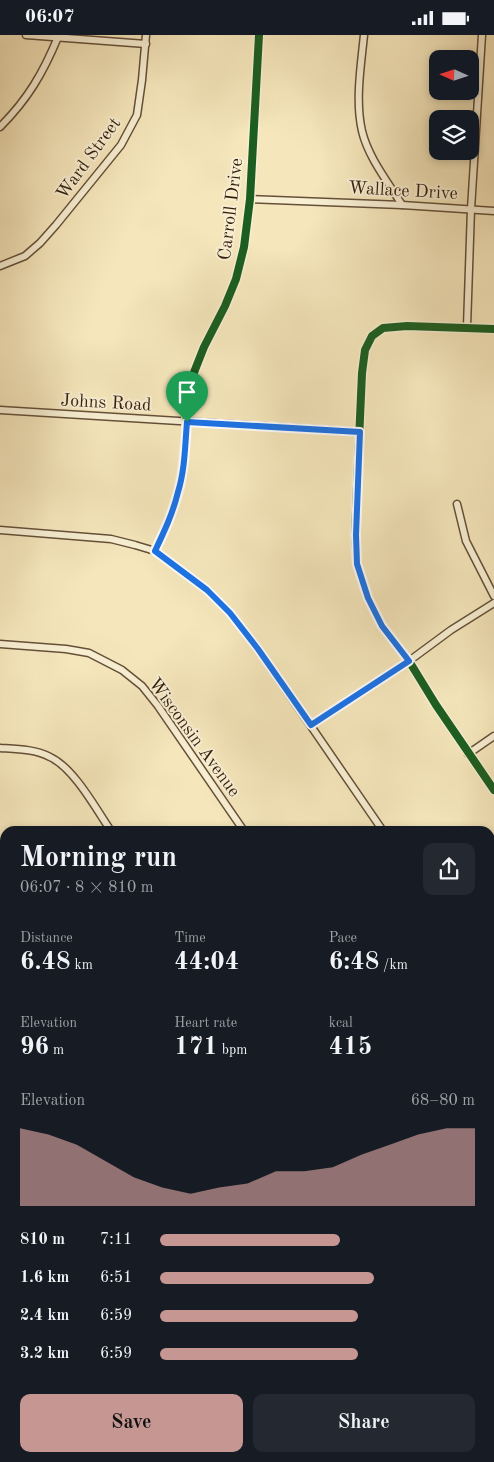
<!DOCTYPE html>
<html lang="en">
<head>
<meta charset="utf-8">
<style>
	body { margin:0; font-family:"Old Standard TT",serif; background:#242831; color:#f1f3f6; height:100vh; display:flex; flex-direction:column; font-size:19px; white-space:nowrap }
	* { box-sizing:border-box; margin:0 }
	p { font-size:16px; color:#9ea1a6 }
	.icon { flex:none; width:28px; height:28px; fill:none; stroke:currentColor; stroke-width:2; stroke-linecap:round; stroke-linejoin:round }
	.map { position:relative; flex:1; overflow:hidden }
	.details { position:absolute; left:0px; top:791px; width:495px; height:636px; display:flex; flex-direction:column; background:#171b24; border-radius:15px 15px 0 0; box-shadow:0 2px 8px #0003 }
	.details>* { flex:none }
	.needle { width:32px; rotate:273deg }
	.controls { position:absolute; left:429px; top:15px; display:grid; gap:10px }
	.controls a { display:grid; place-items:center; width:50px; height:50px; border-radius:10px; background:#171b24; box-shadow:0 2px 8px #0003; font-size:25px }
	.pin { position:absolute; display:grid; place-items:center; width:42px; height:42px; color:#fff; margin:-51px -21px; border-radius:50% 50% 50% 0; rotate:-45deg; box-shadow:0 0 5px #0007 }
	.pin .icon { rotate:45deg }
	.round { display:grid; place-items:center; flex:none; width:52px; height:52px; border-radius:10px; background:#242831 }
	.head { display:flex; align-items:center; justify-content:space-between; height:85px; padding:0 20px }
	h1 { font-size:28px; font-weight:600; line-height:38px }
	.stats { display:grid; grid-template-columns:repeat(3,1fr); gap:8px; height:85px; padding:5px 20px }
	.stats div { display:grid; align-content:center }
	.stats b { font-size:25px; font-weight:600 }
	.stats small { font-size:14px; font-weight:400 }
	.stats p { font-size:14px }
	.chart { height:140px; padding:10px 20px }
	.chart p { display:flex; justify-content:space-between }
	.chart svg { width:100%; height:90px; margin-top:5px; fill:#c59692; opacity:.7 }
	.cta { display:flex; gap:10px; margin-top:auto; padding:10px 20px }
	.cta a { flex:1; height:58px; border-radius:10px; background:#c59692; color:#111; font-size:20px; font-weight:600; line-height:58px; text-align:center }
	.cta a+a { background:#242831; color:#f1f3f6 }
	ul { padding:0 20px; list-style:none; font-size:16px }
	li { display:grid; grid-template-columns:80px 60px 1fr; align-items:center; height:38px }
	li i { height:12px; border-radius:6px; background:#c59692 }
	.status { display:flex; justify-content:space-between; align-items:center; height:35px; padding:0 25px; background:#171b24; direction:ltr }
	.status svg { height:14px; fill:currentColor }
	.map>svg:first-child { display:block }
</style>
</head>
<body>
<div class="status"><b>06:07</b><svg viewBox="0 0 49 12"><path d="M0 12V9h3v3zM5 12V6h3v6zM10 12V3h3v9zM15 12V0h3v12zM26 1h20v11H26zM47 4h2v5h-2z"/></svg></div>
<div class="map">
<svg width="494" height="1427" viewBox="0 0 494 1427">
	<rect width="100%" height="100%" fill="#f5e6bb"/>
	<filter id="stains"><feTurbulence type="fractalNoise" baseFrequency=".004" numOctaves="4"/><feColorMatrix values="0 0 0 0 .2 0 0 0 0 .09 0 0 0 0 .02 0 0 0 .5 -.17"/></filter>
	<radialGradient id="worn" r=".72"><stop offset=".6" stop-color="#630" stop-opacity="0"/><stop offset="1" stop-color="#630" stop-opacity=".3"/></radialGradient>
	<g fill="none" stroke-linecap="round" stroke-linejoin="round">
		<!-- stream -->
		<g stroke="#806d52" stroke-width="2.5">
			<polyline points="0,1377 5,1379"/>
			<polyline points="94,1422 127,1427"/>
		</g>
		<!-- street casing -->
		<g stroke="#645038" stroke-width="9">
			<g id="street">
				<polyline points="26,0 146,9"/>
				<path d="M364,0c-3,30 -9,66 -2,96 6,26 26,51 40,74"/>
				<path d="M0,92c28,-28 43,-54 58,-90"/>
				<polyline points="250,164 402,170 494,176"/>
				<polyline points="0,231 25,221 40,208 56,190 121,110 137,80 142,45 146,0"/>
				<polyline points="467,292 471,174 482,0"/>
				<polyline points="494,294 407,291 383,293 372,301 365,315 362,338 357,450 355,500 357,529 368,563 382,591 409,626 436,670 494,755"/>
				<polyline points="0,375 360,397"/>
				<polyline points="457,469 466,506 494,561"/>
				<polyline points="0,495 111,504 135,510 155,516 207,555 230,578 258,614 383,796"/>
				<polyline points="155,516 168,488 179,456 184,423 187,387 186,371 189,350 204,312 225,271 236,244 244,212 250,164 259,0"/>
				<polyline points="0,609 66,614 89,618 122,635 142,651 158,671 244,796"/>
				<polyline points="311,690 409,626 451,595 494,568"/>
				<path d="M0,713c16,1 35,1 50,9 24,11 46,52 61,74"/>
				<polyline points="468,719 494,701"/>
				<polyline points="0,832 5,838"/>
				<polyline points="490,956 494,962"/>
				<polyline points="0,988 5,993"/>
				<polyline points="490,1191 493,1217 490,1274"/>
				<polyline points="481,1427 481,1422"/>
			</g>
		</g>
		<!-- secondary casing -->
		<g stroke="#341e0d" stroke-width="11">
			<g id="secondary">
				<polyline points="0,1401 5,1403"/>
				<polyline points="39,1422 47,1427"/>
			</g>
		</g>
		<!-- street -->
		<use href="#street" stroke="#f8efd3" stroke-width="6"/>
		<!-- secondary -->
		<use href="#secondary" stroke="#f8efd3" stroke-width="9"/>
		<!-- cycleway casing -->
		<g stroke="#f8efd3" stroke-width="11">
			<g id="cycleway">
				<polyline points="494,294 407,291 383,293 372,301 365,315 362,338 357,450 355,500 357,529 368,563 382,591 409,626 436,670 494,755"/>
				<polyline points="155,516 168,488 179,456 184,423 187,387 186,371 189,350 204,312 225,271 236,244 244,212 250,164 259,0"/>
			</g>
		</g>
		<!-- cycleway -->
		<use href="#cycleway" stroke="#1b5e20" stroke-width="8"/>
	</g>
	<g fill="none" stroke-linecap="round" stroke-linejoin="round">
		<!-- route casing -->
		<g stroke="#fff" stroke-width="10">
			<path id="route" d="M187,387l173,10 -4,103 1,29 11,34 14,28 27,35 -98,64 -53,-76 -28,-36 -23,-23 -52,-39c9,-19 18,-38 23,-59 7,-22 7,-47 9,-70z"/>
		</g>
		<!-- route -->
		<use href="#route" stroke="#1a73e8" stroke-width="6"/>
	</g>
	<g text-anchor="middle" stroke-width="4" stroke-linejoin="round" paint-order="stroke">
		<!-- street labels -->
		<g font-size="18" fill="#341e0d" stroke="#f8efd3">
			<text transform="translate(88 123) rotate(-54)" y="6">Ward Street</text>
			<text transform="translate(403 155) rotate(3)" y="6">Wallace Drive</text>
			<text transform="translate(230 174) rotate(-83)" y="6">Carroll Drive</text>
			<text transform="translate(106 367) rotate(3)" y="6">Johns Road</text>
			<text transform="translate(195 702) rotate(54)" y="6">Wisconsin Avenue</text>
		</g>
	</g>
	<rect width="100%" height="100%" filter="url(#stains)"/>
	<rect width="100%" height="100%" fill="url(#worn)"/>
</svg>
<div class="controls">
<a><svg class="needle" viewBox="-14 -14 28 28"><path d="M0-13l5 13h-10z" fill="#e53935"/><path d="M0 13l5-13h-10z" fill="#9ea1a6"/></svg></a>
<a><svg class="icon" aria-label="layers" viewBox="0 0 24 24"><path d="M12 4l9 5-9 5-9-5zM3 14l9 5 9-5"/></svg></a>
</div>
<div class="pin" style="left:187px;top:387px;background:#1e9e55"><svg class="icon" aria-label="arrive" viewBox="0 0 24 24"><path d="M6 21V4h12l-3 4 3 4H6"/></svg></div>
<section class="details">
<div class="head"><div><h1>Morning run</h1><p>06:07 · 8 × 810 m</p></div><a class="round"><svg class="icon" aria-label="share" viewBox="0 0 24 24"><path d="M12 15V3M7 8l5-5 5 5M5 13v7h14v-7"/></svg></a></div>
<div class="stats">
<div><p>Distance</p><b>6.48<small> km</small></b></div>
<div><p>Time</p><b>44:04</b></div>
<div><p>Pace</p><b>6:48<small> /km</small></b></div>
</div>
<div class="stats">
<div><p>Elevation</p><b>96<small> m</small></b></div>
<div><p>Heart rate</p><b>171<small> bpm</small></b></div>
<div><p>kcal</p><b>415</b></div>
</div>
<div class="chart"><p><span>Elevation</span>68–80 m</p>
<svg viewBox="0 0 160 44" preserveAspectRatio="none"><path d="M0 44V6L10 9L20 14L30 22L40 30L50 35L60 38L70 35L80 33L90 27L100 27L110 25L120 19L130 14L140 9L150 6L160 6V44z"/></svg>
</div>
<ul>
<li><b>810 m</b>7:11<i style="width:57%"></i></li>
<li><b>1.6 km</b>6:51<i style="width:68%"></i></li>
<li><b>2.4 km</b>6:59<i style="width:63%"></i></li>
<li><b>3.2 km</b>6:59<i style="width:63%"></i></li>
</ul>
<div class="cta"><a>Save</a><a>Share</a></div>
</section>
</div>
</body>
</html>
